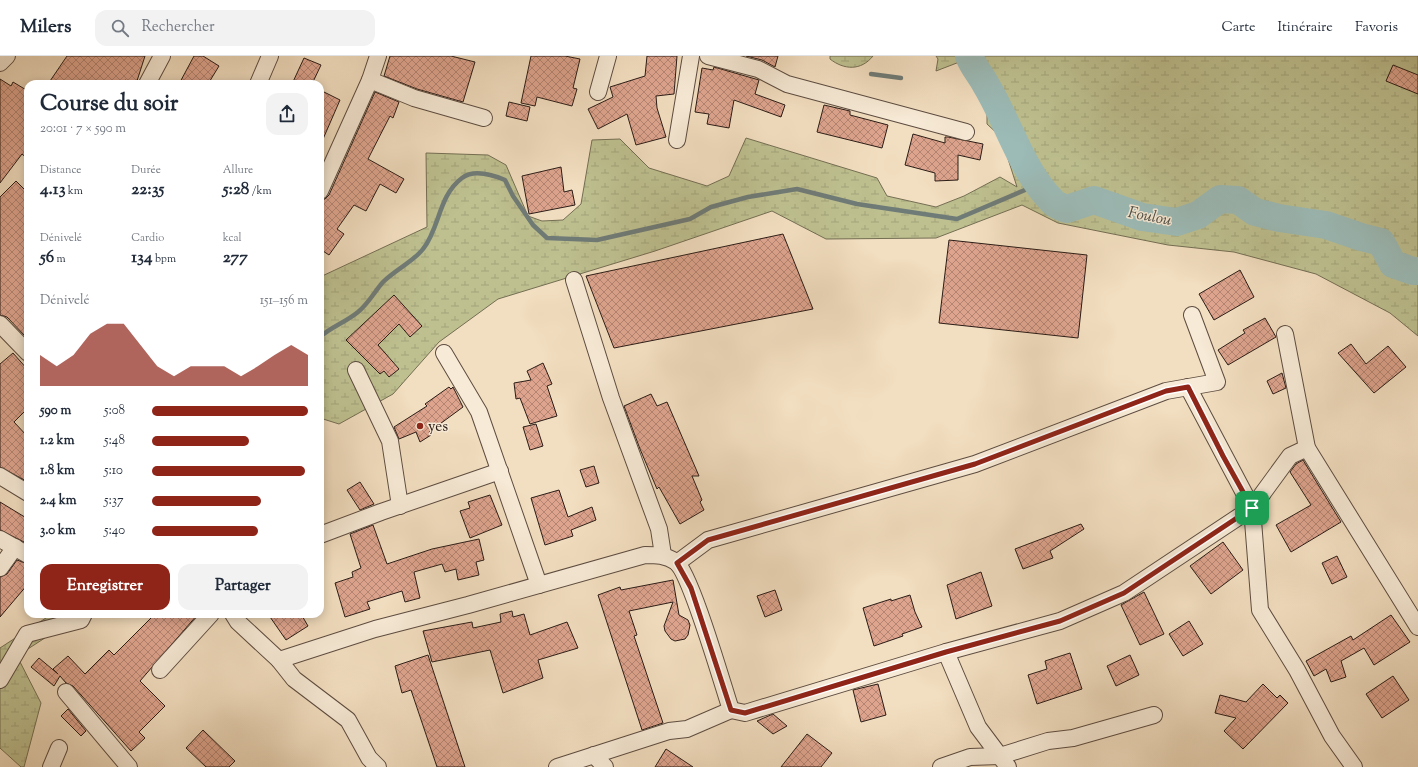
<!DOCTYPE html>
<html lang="fr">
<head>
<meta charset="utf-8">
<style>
	body { margin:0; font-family:"Sorts Mill Goudy",serif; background:#f2f2f3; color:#1f2937; height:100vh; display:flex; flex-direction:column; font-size:15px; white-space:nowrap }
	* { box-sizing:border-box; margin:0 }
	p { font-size:13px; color:#747a83 }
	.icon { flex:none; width:22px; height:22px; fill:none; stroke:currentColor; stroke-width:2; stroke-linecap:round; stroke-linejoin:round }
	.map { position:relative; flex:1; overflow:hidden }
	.details { position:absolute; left:24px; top:24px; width:300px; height:538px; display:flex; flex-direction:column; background:#fff; border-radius:12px; box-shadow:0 2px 10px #0003 }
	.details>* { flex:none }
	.pin { position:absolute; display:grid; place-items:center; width:34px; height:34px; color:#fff; margin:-17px; border-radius:8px; box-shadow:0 2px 6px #0006 }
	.round { display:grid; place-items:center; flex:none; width:42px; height:42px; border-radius:12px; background:#f2f2f3 }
	.headline { display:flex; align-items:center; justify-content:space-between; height:68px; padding:0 16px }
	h1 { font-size:22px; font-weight:700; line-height:30px }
	.stats { display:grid; grid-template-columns:repeat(3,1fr); gap:6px; height:68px; padding:4px 16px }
	.stats div { display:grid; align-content:center }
	.stats b { font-size:17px; font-weight:700 }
	.stats small { font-size:11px; font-weight:400 }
	.stats p { font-size:11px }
	.chart { height:112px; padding:8px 16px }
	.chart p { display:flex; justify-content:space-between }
	.chart svg { width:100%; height:72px; margin-top:4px; fill:#8f2418; opacity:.7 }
	.button { display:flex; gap:8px; margin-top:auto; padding:8px 16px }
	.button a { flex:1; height:46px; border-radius:12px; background:#8f2418; color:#fff; font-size:16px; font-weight:700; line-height:46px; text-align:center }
	.button a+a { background:#f2f2f3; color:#1f2937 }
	ul { padding:0 16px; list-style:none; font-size:13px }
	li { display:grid; grid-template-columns:64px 48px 1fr; align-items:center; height:30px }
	li i { height:10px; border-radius:5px; background:#8f2418 }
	header { display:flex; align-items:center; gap:24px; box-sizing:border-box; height:56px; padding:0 20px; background:#fff; border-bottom:1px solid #e0e1e3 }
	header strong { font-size:19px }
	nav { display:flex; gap:22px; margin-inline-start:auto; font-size:14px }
	.search { width:280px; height:36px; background:#f2f2f3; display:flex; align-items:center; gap:10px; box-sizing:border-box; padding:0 14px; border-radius:12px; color:#747a83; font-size:15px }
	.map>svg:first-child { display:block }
</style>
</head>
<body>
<header>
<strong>Milers</strong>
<div class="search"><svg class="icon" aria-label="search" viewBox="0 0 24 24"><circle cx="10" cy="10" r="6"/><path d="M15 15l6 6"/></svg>Rechercher</div>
<nav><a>Carte</a><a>Itinéraire</a><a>Favoris</a></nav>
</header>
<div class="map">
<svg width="1418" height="711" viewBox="0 0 1418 711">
	<defs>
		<pattern id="wetland-marsh" width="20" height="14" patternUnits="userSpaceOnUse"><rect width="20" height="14" fill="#bec090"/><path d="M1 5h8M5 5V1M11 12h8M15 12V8" fill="none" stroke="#a3a47b"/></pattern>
		<pattern id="building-cross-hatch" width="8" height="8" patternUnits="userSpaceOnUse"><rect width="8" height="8" fill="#dea48e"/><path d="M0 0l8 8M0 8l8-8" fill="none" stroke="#b48573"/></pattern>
	</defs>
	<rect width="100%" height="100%" fill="#f2dec0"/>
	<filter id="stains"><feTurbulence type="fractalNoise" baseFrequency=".005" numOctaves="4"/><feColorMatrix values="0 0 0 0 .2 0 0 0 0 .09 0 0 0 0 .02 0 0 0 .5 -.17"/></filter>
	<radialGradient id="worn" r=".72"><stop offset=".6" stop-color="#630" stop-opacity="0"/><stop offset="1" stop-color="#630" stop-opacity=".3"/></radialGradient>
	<!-- wetland -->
	<g fill="url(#wetland-marsh)" stroke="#746e53">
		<path d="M830,0h43c-12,15 -29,14 -43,3z"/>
		<polygon points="936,0 1418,0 1418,280 1390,257 1316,218 1234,196 1168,189 1058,167 1022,149 936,182 826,183 772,155 655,195 498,243 439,286 393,338 339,368 320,362 320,221 427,171 426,97 488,99 506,109 528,160 542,165 563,164 581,148 592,84 620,83 649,112 707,130 729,120 746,82 877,122 887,140 936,151 964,140 1000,121 1017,131 1001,81 987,68 987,46 962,5 936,15 938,3"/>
		<polygon points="52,558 82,558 17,600 41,647 24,711 21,711 0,692 0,592"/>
	</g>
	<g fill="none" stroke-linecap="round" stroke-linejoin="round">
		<!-- stream -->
		<g stroke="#6f7b77" stroke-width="4.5">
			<polyline points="871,18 901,22"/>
			<path d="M320,281c11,-10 26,-15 38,-25 10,-8 17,-21 25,-30 12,-12 31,-21 40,-33 17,-21 15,-53 39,-71 12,-9 31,-3 43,2l8,16 20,29 14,13 50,2 93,-21 21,-12 37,-10 49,-8 60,15 100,15 82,-35"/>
		</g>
		<!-- river -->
		<path stroke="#9cbbb7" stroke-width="28" d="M969,0c4,11 12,19 17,29 23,38 35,85 67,117 4,4 9,5 14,7l27,-9 48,17 35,5 21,-7 22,-16 18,1 17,12 24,6 47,7 35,12 20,5 12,22 20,7h5"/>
	</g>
	<!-- building -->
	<g fill="url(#building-cross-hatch)" stroke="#2b1c16">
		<polygon points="67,0 145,0 136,28 125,24 123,28 48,28"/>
		<polygon points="194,0 203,0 219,10 208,28 179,28"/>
		<polygon points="390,0 451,0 475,6 463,46 417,33 384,20"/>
		<polygon points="531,0 565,0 580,3 573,32 577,33 572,50 537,41 535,50 521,47"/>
		<polygon points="647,0 677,0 674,38 656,40 657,52 666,81 636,89 627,58 598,73 588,53 613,41 610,31 645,20"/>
		<polygon points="746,0 778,0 775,11 762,4"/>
		<polygon points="304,2 321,9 312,28 292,28"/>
		<polygon points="1393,9 1418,19 1418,38 1386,25"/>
		<polygon points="714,11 759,24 755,38 785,49 781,61 734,44 729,72 707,68 709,58 695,56 702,12 713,14"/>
		<polygon points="0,23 11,30 13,26 28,35 28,103 22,98 0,127"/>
		<polygon points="320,34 340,44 320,90"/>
		<polygon points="375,36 399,46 393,62 390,60 368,103 404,123 396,137 380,128 366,155 354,149 337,173 344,178 329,199 320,193 320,144 325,143 329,139"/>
		<polygon points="509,46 530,51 527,65 506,60"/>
		<polygon points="824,49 850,55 850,59 888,69 882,92 817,76"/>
		<polygon points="913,78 945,87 945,81 948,81 983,88 980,104 958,99 958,124 935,125 935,117 905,109"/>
		<polygon points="561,111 564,136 572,134 575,149 529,158 522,120"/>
		<polygon points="16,125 28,137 28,276 25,280 7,261 0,259 0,141"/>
		<polygon points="783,178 813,253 614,292 586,220"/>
		<polygon points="949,184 1087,199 1078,282 939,267"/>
		<polygon points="1240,214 1254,241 1214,264 1199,238"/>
		<polygon points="394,239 422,270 410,281 399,268 378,289 399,313 389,321 384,315 380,318 346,284"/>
		<polygon points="1265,262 1276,281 1228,309 1218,294 1245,277 1243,274"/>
		<polygon points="1351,288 1366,308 1388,290 1406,311 1374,337 1338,297"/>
		<polygon points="13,297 28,314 28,352 14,366 28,381 28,426 0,411 0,308"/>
		<polygon points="543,307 552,328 547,330 557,360 530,368 520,342 516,343 514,327 531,324 527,315"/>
		<polygon points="1282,317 1286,332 1273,338 1267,325"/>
		<polygon points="449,331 451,333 453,331 463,351 429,376 431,379 420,386 416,376 399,383 394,371 427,350 425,348"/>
		<polygon points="651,338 657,350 667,346 699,420 692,420 702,444 700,446 704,454 680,468 659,431 657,433 640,393 624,350"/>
		<polygon points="536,368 543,390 530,394 523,371"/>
		<polygon points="1303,404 1341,466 1291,496 1276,469 1311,449 1290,416 1296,408"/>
		<polygon points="594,410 599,427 586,431 580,414"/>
		<polygon points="360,426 374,448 360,454 347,434"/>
		<polygon points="559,434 568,461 592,451 596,464 571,474 573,480 545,489 531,442"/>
		<polygon points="490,439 502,469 470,482 460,455 470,452 468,446"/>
		<polygon points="0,446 28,463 28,488 0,474"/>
		<polygon points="1081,468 1084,473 1050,495 1053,502 1023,513 1015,493"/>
		<polygon points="373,469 387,508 432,493 479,483 484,504 476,506 479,519 458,524 456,513 445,516 442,508 414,516 420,542 405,546 402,535 367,546 370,553 345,561 335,527 353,521 352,516 361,512 350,478"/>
		<polygon points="1223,486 1243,514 1211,538 1190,510"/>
		<polygon points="1337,500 1347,521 1332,528 1322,507"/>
		<polygon points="17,504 28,508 28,528 0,561 0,521 7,518"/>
		<polygon points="981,516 992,550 956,563 947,529"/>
		<polygon points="673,524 679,559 688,564 690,569 688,579 685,583 675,585 671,583 665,575 664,570 673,546 629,555 637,579 634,580 663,667 642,674 598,539 620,531 621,534"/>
		<polygon points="775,534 782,554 765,561 757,540"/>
		<polygon points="1144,536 1164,578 1140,589 1121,549"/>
		<polygon points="910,539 915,556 922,571 902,578 903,580 874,590 863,552 891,543 891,545"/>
		<polygon points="512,555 513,561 524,558 530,579 567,566 578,592 538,604 543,622 503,637 490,594 432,606 423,575 472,566 473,572 501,566 500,558"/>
		<polygon points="155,558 198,558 140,625 165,650 139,676 145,682 131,695 73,630 66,627 60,620 54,630 31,611 39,602 58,618 53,613 68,600 85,618 109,594 114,599"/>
		<polygon points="268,558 301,558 308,570 286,584"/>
		<polygon points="1391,559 1410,586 1374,609 1364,592 1341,605 1346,621 1331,626 1326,613 1314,620 1306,605 1351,580 1353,584"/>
		<polygon points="1189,565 1203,588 1183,600 1169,578"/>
		<polygon points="1070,597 1082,633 1037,648 1028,619 1047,613 1045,605"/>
		<polygon points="428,599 465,711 437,711 411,634 402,637 395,610"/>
		<polygon points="1130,599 1139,619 1116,630 1107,610"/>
		<polygon points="1393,620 1409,644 1382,662 1366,638"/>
		<polygon points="878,628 886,659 861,666 853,634"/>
		<polygon points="1263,628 1277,642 1280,639 1288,647 1243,693 1224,675 1236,662 1215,657 1220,639 1246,646"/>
		<polygon points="68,653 86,675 81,680 61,660"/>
		<polygon points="773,658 787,670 773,678 757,665"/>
		<polygon points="203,674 235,705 229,711 206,711 186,692"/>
		<polygon points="807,678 832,697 821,711 781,711"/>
		<polygon points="666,693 693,711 655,711"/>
	</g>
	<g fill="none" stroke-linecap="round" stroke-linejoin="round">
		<!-- minor casing -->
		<g stroke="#5d4c40" stroke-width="18">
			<g id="minor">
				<polyline points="708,0 758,13 787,28 966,76"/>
				<polyline points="0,7 7,0"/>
				<polyline points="370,24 414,42 484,62"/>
				<polyline points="147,28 162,0"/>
				<polyline points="258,28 270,0"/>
				<polyline points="598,36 608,0"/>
				<polyline points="677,84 691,0"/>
				<polyline points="320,135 370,24 378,0"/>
				<polyline points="574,224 611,342 659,473 663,499"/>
				<polyline points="0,268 28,297"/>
				<polyline points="1285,278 1307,392 1418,571"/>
				<polyline points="444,297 479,356 539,529"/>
				<polyline points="356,314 390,385 400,450"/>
				<polyline points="1188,331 1252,452 1260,554 1297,614 1332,680 1354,711"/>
				<polyline points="0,420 28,437"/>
				<polyline points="320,479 381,456 500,415"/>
				<polyline points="0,483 28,499"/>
				<polyline points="677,507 708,484 975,408 1166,335 1217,326 1192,259"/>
				<polyline points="0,512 15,491"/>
				<polyline points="233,558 238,566 279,604 294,623 348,664 369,702 378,711"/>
				<polyline points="946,596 978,671 1008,711"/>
				<path d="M279,604l96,-31 93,-24 177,-50c11,0 21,0 31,7 15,12 47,124 55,148l-44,19 -18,2 -112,36"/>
				<polyline points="160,614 211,558"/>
				<polyline points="0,624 27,578 81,564 84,558"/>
				<polyline points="66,636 129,711"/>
				<polyline points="731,654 745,657 946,596 1060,565 1124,537 1252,452 1290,400 1307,392"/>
				<polyline points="594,699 605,711"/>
				<polyline points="51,711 59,692"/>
				<polyline points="941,711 970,701 1000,700 1048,685 1073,682 1154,659"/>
			</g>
		</g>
		<!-- minor -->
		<use href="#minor" stroke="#f7ead6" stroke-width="16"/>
	</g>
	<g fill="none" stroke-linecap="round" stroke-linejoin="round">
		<!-- route casing -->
		<g stroke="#fff" stroke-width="8">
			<polygon id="route" points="1188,331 1223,400 1252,452 1124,537 1060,565 946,596 745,657 731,654 691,532 677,507 708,484 975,408 1166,335"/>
		</g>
		<!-- route -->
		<use href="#route" stroke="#8f2418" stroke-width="5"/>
	</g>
	<!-- markers -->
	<circle fill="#8f2418" stroke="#f7ead6" stroke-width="1.5" cx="420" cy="370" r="4"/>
	<g text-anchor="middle" stroke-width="3" stroke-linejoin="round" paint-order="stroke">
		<!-- poi labels -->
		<g font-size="15" fill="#2b1c16" stroke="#f7ead6" text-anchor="start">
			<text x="428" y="375">yes</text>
		</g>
		<!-- water labels -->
		<g font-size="16" font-style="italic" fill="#4d4c46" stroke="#f7ead6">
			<text transform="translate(1150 159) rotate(11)" y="6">Foulou</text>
		</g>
	</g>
	<rect width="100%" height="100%" filter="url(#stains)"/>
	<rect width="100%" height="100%" fill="url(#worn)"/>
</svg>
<div class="pin" style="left:1252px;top:452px;background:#1e9e55"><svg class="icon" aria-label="arrive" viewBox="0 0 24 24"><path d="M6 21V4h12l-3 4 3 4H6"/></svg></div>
<section class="details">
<div class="headline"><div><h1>Course du soir</h1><p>20:01 · 7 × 590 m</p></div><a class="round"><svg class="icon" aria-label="share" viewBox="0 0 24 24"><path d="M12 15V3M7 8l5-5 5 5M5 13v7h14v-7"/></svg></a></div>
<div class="stats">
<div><p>Distance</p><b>4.13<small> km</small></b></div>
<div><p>Durée</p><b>22:35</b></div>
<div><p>Allure</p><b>5:28<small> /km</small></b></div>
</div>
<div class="stats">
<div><p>Dénivelé</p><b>56<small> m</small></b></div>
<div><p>Cardio</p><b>134<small> bpm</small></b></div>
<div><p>kcal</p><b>277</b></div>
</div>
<div class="chart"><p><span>Dénivelé</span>151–156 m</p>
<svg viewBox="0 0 160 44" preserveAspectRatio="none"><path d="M0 44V25L10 32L20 25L30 12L40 6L50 6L60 19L70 32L80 38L90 32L100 32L110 32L120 38L130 32L140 25L150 19L160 25V44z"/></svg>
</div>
<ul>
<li><b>590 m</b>5:08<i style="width:100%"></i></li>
<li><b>1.2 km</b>5:48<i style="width:62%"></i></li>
<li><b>1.8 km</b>5:10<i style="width:98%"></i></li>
<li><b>2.4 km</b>5:37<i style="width:70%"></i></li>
<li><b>3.0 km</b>5:40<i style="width:68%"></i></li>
</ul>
<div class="button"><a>Enregistrer</a><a>Partager</a></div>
</section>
</div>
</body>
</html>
